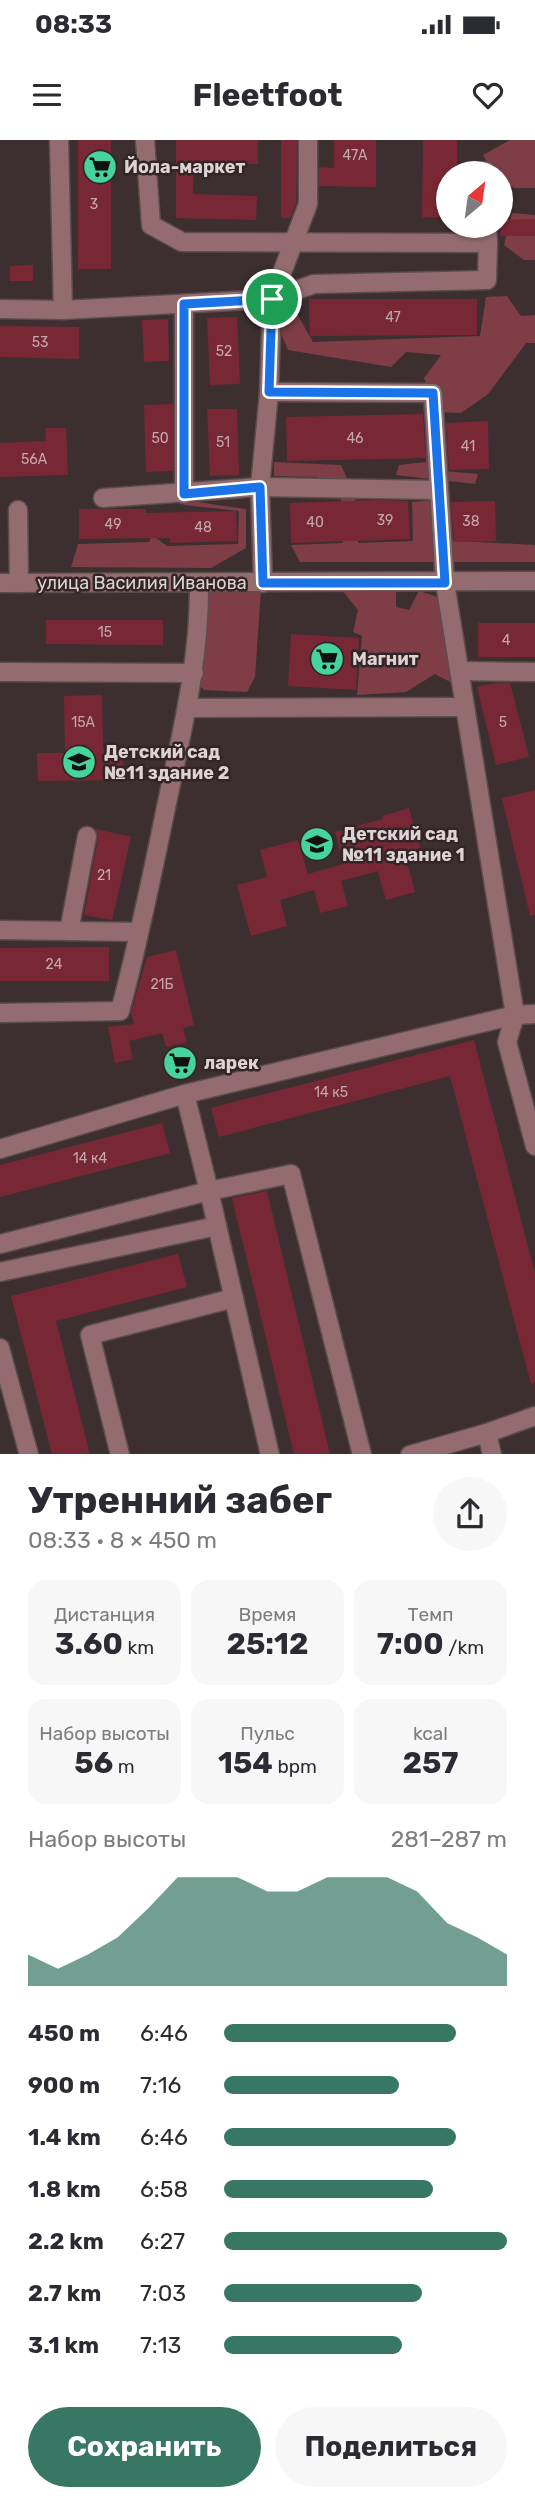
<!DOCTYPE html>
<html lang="ru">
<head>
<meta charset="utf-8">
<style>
	body { margin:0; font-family:Rubik,sans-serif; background:#f7f7f7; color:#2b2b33; height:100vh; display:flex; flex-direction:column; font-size:26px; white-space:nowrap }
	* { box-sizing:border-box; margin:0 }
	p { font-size:23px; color:#7c7c81 }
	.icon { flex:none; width:38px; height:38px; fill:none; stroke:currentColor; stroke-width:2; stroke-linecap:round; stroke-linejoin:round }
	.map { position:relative; height:1314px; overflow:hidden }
	.drawer { display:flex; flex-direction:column; background:#fff; flex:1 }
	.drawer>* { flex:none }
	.needle { width:46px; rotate:29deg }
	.fabs { position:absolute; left:436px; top:21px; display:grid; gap:14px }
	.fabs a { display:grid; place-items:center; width:77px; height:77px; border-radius:50%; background:#fff; box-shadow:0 2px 5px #0004; font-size:35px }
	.pin { position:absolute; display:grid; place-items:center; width:60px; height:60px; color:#fff; margin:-30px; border:4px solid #fff; border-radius:50%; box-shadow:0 2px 7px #0007 }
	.round { display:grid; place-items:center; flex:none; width:74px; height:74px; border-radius:37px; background:#f7f7f7 }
	.summary { display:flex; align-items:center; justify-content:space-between; height:119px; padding:0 28px }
	h1 { font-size:38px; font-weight:700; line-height:52px }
	.stats { display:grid; grid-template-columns:repeat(3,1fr); gap:10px; height:119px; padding:7px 28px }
	.stats div { display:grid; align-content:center; border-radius:18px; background:#f7f7f7; text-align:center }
	.stats b { font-size:30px; font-weight:700 }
	.stats small { font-size:19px; font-weight:400 }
	.stats p { font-size:19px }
	.chart { height:196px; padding:14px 28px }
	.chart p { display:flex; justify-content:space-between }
	.chart svg { width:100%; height:126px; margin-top:7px; fill:#377763; opacity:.7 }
	.action { display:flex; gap:14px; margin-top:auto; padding:14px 28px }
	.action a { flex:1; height:80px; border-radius:42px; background:#377763; color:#fff; font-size:28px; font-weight:700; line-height:80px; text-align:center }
	.action a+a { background:#f7f7f7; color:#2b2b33 }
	ul { padding:0 28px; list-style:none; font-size:23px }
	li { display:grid; grid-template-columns:112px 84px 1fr; align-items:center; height:52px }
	li i { height:18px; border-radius:9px; background:#377763 }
	.status { display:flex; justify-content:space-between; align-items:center; height:49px; padding:0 35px; background:#fff; direction:ltr }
	.status svg { height:19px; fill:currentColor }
	header { display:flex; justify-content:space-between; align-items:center; height:91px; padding:0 28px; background:#fff; font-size:32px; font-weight:700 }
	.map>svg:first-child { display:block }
</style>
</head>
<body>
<div class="status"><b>08:33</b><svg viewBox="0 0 49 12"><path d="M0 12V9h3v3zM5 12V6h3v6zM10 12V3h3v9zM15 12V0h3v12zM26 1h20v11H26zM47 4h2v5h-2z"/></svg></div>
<header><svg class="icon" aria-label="menu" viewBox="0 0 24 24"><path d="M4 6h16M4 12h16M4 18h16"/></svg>Fleetfoot<svg class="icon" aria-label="heart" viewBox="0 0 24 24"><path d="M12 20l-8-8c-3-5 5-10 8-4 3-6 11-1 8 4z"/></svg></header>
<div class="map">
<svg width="535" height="1315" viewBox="0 0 535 1315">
	<rect width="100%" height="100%" fill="#3d2f30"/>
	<!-- green -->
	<g fill="#7f3e46">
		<polygon points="510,0 535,0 535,48 514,48 501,40 500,33 494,33 483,15"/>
		<polygon points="512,73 535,75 535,120 524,120 504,105"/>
		<polygon points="507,156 521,176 535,175 535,203 526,203 488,254 461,273 439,272 424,238 441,215 406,212 391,227 288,210 273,174 297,174 313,202 480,196 486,157"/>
		<polygon points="426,279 445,331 478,334 475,344 396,335 399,325 426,322"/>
		<polygon points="274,322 341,325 355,356 358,403 413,401 412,362 433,360 438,400 535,405 535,422 300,422 291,405 343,403 341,359 315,353 318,337 274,336"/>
		<polygon points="183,360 246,369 246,408 211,428 71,427 78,404 149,402 152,395 167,406 238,404 239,371 184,365"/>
		<polygon points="338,445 396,448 396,467 409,470 419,451 444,459 458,546 435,534 406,552 357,555 362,496 353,492 358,470"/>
		<polygon points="261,449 255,537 247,552 204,550 199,545 205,452"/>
	</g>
	<!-- building -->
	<g fill="#782835">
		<rect x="78" y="0" width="33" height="129"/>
		<polygon points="176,0 258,0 258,24 194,23 193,54 257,56 256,80 176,78"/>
		<polygon points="281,0 297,0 296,63 290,78 281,78"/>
		<polygon points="334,0 376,0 376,47 319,46 319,27 334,28"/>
		<polygon points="423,0 457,0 457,33 448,33 448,78 422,77"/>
		<polygon points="535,79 535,96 500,96 500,80"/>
		<polygon points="33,125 33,141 10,141 10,126"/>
		<polygon points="309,159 477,159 477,195 310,196"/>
		<polygon points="237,177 240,244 210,245 207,178"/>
		<polygon points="168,179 169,221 144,222 142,180"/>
		<polygon points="0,186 79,187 79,219 0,217"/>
		<polygon points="173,264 173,331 146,332 144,265"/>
		<polygon points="207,269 237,269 239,335 210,336"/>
		<polygon points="423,274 426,318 287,321 286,277"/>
		<polygon points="488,281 489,329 449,330 446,283"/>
		<polygon points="45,288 66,288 68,335 0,337 0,303 46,301"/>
		<polygon points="378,360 408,361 410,399 291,403 290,363"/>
		<polygon points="495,361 496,401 454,402 451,362"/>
		<polygon points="79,369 146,369 146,373 236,371 237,401 170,403 170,398 79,399"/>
		<polygon points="46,480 163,480 163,505 46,504"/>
		<rect x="478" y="483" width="57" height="34"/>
		<polygon points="291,494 359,498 356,550 288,546"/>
		<polygon points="495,543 510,543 529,617 496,625 477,547"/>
		<polygon points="102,555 103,609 123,609 124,640 38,641 37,613 65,613 64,556"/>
		<polygon points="535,650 535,775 530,776 502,658"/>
		<polygon points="409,668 420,708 404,712 415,752 386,760 378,731 341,741 348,766 320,773 314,750 280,760 287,786 251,796 237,745 267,737 260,710 298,700 308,734 344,724 335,692 383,679 382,676"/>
		<polygon points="96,689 131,697 112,780 84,775 98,698"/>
		<polygon points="109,807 109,841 0,841 0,808"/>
		<polygon points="176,810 194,885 183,888 187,902 166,907 162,893 129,901 133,919 115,923 108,887 134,884 131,872 147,817"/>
		<polygon points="474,900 535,1133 535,1243 531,1244 450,936 219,997 211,968"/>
		<polygon points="162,983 170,1013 0,1057 0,1025"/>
		<polygon points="267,1051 330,1314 294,1314 232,1058"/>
		<polygon points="178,1114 187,1147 56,1181 90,1314 52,1314 11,1156"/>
	</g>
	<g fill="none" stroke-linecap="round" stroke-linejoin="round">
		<!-- minor casing -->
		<g stroke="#5a4d4e" stroke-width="21">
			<g id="minor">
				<polyline points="59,0 63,170"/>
				<polyline points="145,0 151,85 182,102 488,103 487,86"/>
				<polyline points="486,31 486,33"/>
				<polyline points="0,169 63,170 272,159 314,144 487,140 488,103"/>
				<polyline points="269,252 433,253 445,443 515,875 507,902 535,1006"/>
				<polyline points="184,354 184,164"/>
				<polyline points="103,358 260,347 439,350"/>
				<polyline points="18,370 19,443"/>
				<polyline points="0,443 535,441"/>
				<polyline points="263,443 260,347 269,252 272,159 308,64 308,0"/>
				<polyline points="459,531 535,532"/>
				<polyline points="0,532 194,533"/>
				<polyline points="187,568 465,567"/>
				<polyline points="0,790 139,792"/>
				<polyline points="69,791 87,696"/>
				<path d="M0,873l120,-2c19,-70 33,-141 48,-213 15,-71 32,-141 31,-215"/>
				<polyline points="0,1009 185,954"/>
				<polyline points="0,1104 209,1051 185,954 515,875 535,874"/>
				<polyline points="0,1132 217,1086"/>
				<polyline points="0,1208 29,1315"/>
				<polyline points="487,1293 535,1276"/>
				<polyline points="120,1315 90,1195 234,1158"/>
				<polyline points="270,1315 209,1051 291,1034 362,1315"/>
				<polyline points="410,1315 487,1293 492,1315"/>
			</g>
		</g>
		<!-- minor -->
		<use href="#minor" stroke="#946c6f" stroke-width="18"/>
	</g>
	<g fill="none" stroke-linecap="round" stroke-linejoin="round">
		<!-- route casing -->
		<g stroke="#fff" stroke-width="14">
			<polygon id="route" points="272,159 269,252 433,253 445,443 263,443 260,347 184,354 184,164"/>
		</g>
		<!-- route -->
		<use href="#route" stroke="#1a73e8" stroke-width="9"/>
	</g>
	<!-- icons -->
	<defs>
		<g id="supermarket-disc" transform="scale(1.75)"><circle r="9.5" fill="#46d49e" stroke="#332526"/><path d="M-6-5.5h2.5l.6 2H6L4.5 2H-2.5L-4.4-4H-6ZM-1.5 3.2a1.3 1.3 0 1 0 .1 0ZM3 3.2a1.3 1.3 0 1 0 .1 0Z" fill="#111"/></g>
		<g id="school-disc" transform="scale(1.75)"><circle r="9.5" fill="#46d49e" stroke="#332526"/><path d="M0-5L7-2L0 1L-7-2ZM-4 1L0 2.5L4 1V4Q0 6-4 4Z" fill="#111"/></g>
	</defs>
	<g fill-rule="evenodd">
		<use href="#supermarket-disc" x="100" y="27"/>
		<use href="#supermarket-disc" x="327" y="519"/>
		<use href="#school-disc" x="79" y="622"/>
		<use href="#school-disc" x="317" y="704"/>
		<use href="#supermarket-disc" x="180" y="923"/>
	</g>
	<g text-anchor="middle" stroke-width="5" stroke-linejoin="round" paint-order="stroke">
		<!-- number labels -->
		<g font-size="14" fill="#c4a8ac">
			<text x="355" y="20">47А</text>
			<text x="94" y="69">3</text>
			<text x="393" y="182">47</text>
			<text x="40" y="207">53</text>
			<text x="224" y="216">52</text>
			<text x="160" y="303">50</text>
			<text x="355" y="303">46</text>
			<text x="223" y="307">51</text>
			<text x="468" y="311">41</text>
			<text x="34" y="324">56А</text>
			<text x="385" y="385">39</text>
			<text x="471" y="386">38</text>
			<text x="315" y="387">40</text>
			<text x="113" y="389">49</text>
			<text x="203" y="392">48</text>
			<text x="105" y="497">15</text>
			<text x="506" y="505">4</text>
			<text x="83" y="587">15А</text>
			<text x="503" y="587">5</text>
			<text x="104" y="740">21</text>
			<text x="54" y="829">24</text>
			<text x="162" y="849">21Б</text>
			<text x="331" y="957">14 к5</text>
			<text x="90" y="1023">14 к4</text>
		</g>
		<!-- poi labels -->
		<g font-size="18" font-weight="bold" fill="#ddd3d4" stroke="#332526" text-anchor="start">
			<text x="124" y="33">Йола-маркет</text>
			<text x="352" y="525">Магнит</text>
			<text x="104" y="618">Детский сад<tspan x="104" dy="21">№11 здание 2</tspan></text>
			<text x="342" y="700">Детский сад<tspan x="342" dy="21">№11 здание 1</tspan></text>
			<text x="204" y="929">ларек</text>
		</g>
		<!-- street labels -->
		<g font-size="18" fill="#ddd3d4" stroke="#332526">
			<text x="142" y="449">улица Василия Иванова</text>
		</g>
	</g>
</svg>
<div class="fabs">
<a><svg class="needle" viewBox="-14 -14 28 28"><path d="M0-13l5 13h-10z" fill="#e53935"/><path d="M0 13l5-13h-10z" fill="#7c7c81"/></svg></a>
</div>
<div class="pin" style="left:272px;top:159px;background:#1e9e55"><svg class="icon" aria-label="arrive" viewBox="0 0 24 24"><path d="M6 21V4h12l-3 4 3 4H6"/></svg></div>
</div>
<section class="drawer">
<div class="summary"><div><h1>Утренний забег</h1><p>08:33 · 8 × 450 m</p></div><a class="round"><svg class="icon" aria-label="share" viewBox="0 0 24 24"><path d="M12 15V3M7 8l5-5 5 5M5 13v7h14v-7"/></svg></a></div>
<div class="stats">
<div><p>Дистанция</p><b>3.60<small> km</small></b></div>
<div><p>Время</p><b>25:12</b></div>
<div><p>Темп</p><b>7:00<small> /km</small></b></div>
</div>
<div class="stats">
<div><p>Набор высоты</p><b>56<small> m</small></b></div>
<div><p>Пульс</p><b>154<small> bpm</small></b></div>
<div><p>kcal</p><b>257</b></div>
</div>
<div class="chart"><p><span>Набор высоты</span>281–287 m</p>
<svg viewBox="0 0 160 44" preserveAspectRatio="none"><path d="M0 44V33L10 38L20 33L30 27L40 17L50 6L60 6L70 6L80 11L90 11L100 6L110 6L120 6L130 11L140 22L150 27L160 33V44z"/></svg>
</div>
<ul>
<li><b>450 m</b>6:46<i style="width:82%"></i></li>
<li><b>900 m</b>7:16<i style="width:62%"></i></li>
<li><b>1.4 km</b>6:46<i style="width:82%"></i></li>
<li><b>1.8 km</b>6:58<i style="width:74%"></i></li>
<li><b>2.2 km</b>6:27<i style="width:100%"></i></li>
<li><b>2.7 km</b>7:03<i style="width:70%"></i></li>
<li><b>3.1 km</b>7:13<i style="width:63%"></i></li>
</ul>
<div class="action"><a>Сохранить</a><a>Поделиться</a></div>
</section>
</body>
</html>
